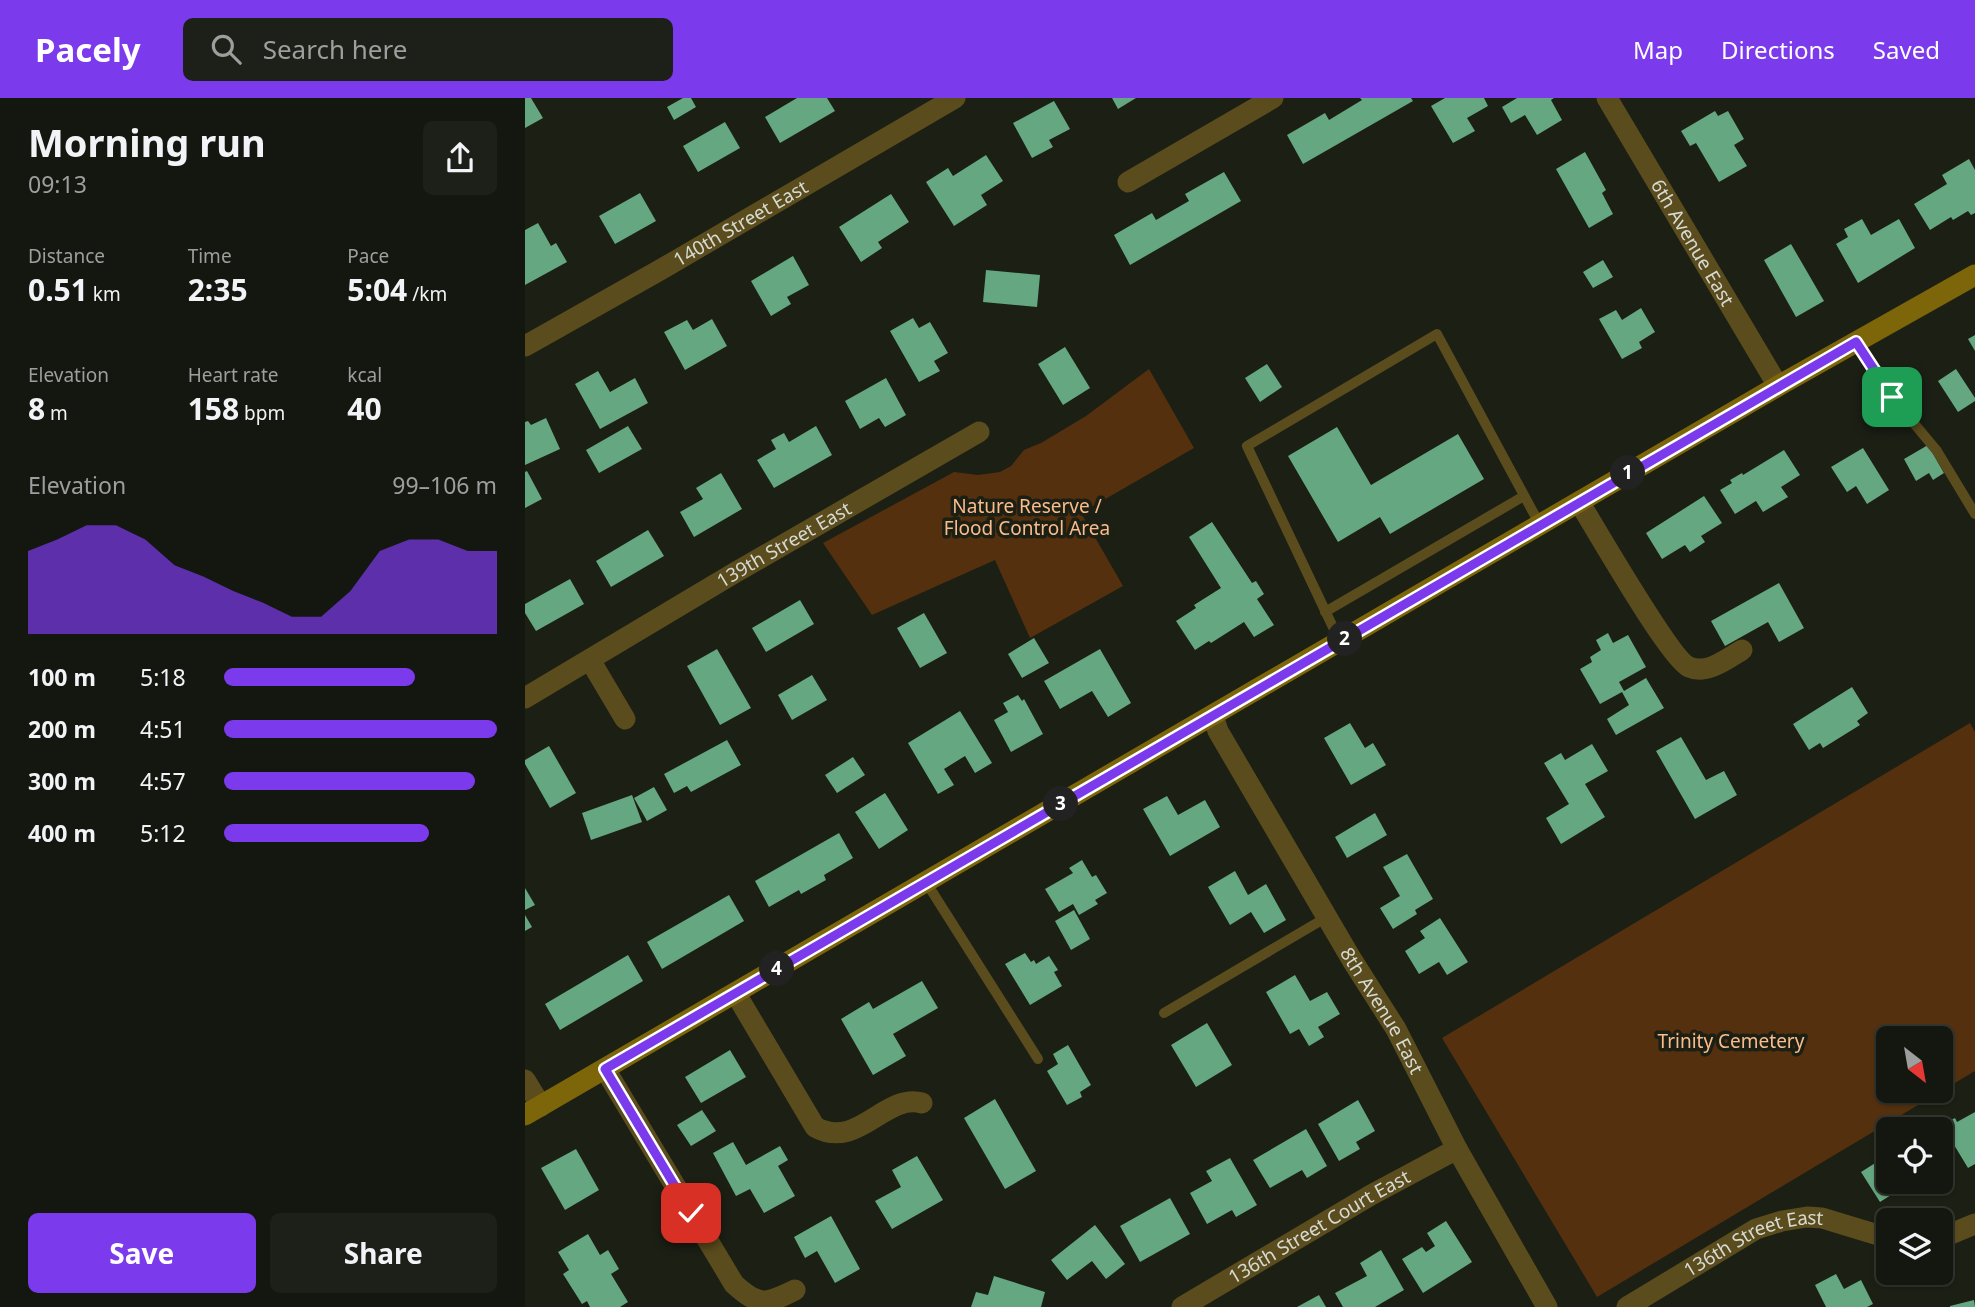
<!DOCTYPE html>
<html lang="en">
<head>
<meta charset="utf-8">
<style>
	body { margin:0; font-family:"Noto Sans",sans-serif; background:#1d2018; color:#f1f3f6; height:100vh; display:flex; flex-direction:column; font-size:26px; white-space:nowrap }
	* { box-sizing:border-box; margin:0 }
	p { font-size:23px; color:#9d9f9e }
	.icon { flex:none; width:38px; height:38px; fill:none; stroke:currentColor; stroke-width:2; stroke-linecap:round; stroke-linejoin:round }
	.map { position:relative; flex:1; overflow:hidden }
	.sheet { display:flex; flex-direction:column; background:#14170f; width:525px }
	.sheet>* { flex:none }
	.needle { width:46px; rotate:149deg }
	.fabs { position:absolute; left:1351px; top:928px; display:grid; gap:14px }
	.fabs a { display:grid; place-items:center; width:77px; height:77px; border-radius:10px; background:#14170f; box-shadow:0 2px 5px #0004,0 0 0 2px #33362f; font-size:35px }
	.pin { position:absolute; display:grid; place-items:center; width:60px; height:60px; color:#fff; margin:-30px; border-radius:14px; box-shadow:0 4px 10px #0006 }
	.km { position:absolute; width:35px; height:35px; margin:-18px; border-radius:50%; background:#222; color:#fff; font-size:19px; line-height:35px; text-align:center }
	.round { display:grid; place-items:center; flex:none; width:74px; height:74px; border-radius:10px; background:#1d2018 }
	.head { display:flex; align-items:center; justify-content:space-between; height:119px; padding:0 28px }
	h1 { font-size:38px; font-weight:700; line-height:52px }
	.stats { display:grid; grid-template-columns:repeat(3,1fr); gap:10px; height:119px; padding:7px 28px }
	.stats div { display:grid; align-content:center }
	.stats b { font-size:30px; font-weight:700 }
	.stats small { font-size:19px; font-weight:400 }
	.stats p { font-size:19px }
	.chart { height:196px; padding:14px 28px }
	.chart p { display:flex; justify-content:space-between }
	.chart svg { width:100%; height:126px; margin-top:7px; fill:#7c3aed; opacity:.7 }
	.cta { display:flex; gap:14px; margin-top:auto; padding:14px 28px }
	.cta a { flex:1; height:80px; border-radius:10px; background:#7c3aed; color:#fff; font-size:28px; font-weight:700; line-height:80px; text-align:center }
	.cta a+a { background:#1d2018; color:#f1f3f6 }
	ul { padding:0 28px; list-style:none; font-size:23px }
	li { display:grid; grid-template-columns:112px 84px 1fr; align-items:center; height:52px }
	li i { height:18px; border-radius:9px; background:#7c3aed }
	header { display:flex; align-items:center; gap:42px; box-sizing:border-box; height:98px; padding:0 35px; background:#7c3aed; color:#fff }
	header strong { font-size:33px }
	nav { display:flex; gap:38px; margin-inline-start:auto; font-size:24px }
	.search { width:490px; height:63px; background:#1d2018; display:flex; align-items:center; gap:18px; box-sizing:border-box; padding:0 24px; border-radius:10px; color:#9d9f9e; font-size:26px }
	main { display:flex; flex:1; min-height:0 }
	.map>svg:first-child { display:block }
</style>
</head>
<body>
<header>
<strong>Pacely</strong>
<div class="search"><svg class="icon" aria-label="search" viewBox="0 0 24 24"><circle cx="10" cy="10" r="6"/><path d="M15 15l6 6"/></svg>Search here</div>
<nav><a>Map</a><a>Directions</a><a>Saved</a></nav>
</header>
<main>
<section class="sheet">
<div class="head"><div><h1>Morning run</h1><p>09:13</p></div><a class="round"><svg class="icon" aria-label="share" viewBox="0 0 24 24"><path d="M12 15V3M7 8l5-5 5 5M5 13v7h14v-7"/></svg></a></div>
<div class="stats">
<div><p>Distance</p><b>0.51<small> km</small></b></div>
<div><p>Time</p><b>2:35</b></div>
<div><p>Pace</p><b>5:04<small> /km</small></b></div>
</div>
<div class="stats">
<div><p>Elevation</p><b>8<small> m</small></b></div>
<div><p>Heart rate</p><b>158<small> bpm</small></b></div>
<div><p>kcal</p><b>40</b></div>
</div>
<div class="chart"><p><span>Elevation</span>99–106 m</p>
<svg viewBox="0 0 160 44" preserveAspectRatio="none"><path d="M0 44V15L10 11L20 6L30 6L40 11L50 20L60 24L70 29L80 33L90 38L100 38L110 29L120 15L130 11L140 11L150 15L160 15V44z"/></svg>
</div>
<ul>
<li><b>100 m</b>5:18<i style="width:70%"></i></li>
<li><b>200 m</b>4:51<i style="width:100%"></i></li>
<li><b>300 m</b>4:57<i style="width:92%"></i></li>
<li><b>400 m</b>5:12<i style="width:75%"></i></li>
</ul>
<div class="cta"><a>Save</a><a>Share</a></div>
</section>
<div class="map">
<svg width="1450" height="1209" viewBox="0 0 1450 1209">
	<rect width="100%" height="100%" fill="#1b1f14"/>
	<!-- green -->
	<g fill="#54300e" fill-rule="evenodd">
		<polygon points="624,271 669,350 556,415 598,488 505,540 470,462 347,517 298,445 429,374 453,377 475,374 486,368 499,352 516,345 561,318"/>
		<path d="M1445,625l5,9v339l-378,226 -155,-259zM1363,940h53v52h-53z"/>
	</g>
	<!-- building -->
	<g fill="#65a780">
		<polygon points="0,0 6,0 18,20 0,30"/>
		<polygon points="158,0 166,0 171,9 149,22 142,9"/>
		<polygon points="272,0 302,0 310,13 255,45 240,19"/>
		<polygon points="587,0 611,0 593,11"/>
		<polygon points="835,0 886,0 888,3 778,66 762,37 800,15 804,22 837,2"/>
		<polygon points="920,0 959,0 963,8 942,20 950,33 928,45 906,8"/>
		<polygon points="992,0 1029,0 1026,2 1037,22 1012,37 1000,17 986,25 977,9"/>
		<polygon points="529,3 545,31 524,42 528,49 507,60 488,25"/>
		<polygon points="1190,13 1193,18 1203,13 1219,41 1209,47 1222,68 1194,84 1171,45 1165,48 1156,33"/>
		<polygon points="200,24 215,50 173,74 158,48"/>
		<polygon points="1060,54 1081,92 1077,95 1088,116 1064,130 1031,71"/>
		<polygon points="461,57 478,83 456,97 462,107 429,128 401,84 423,70 428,78"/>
		<polygon points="1444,61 1450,72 1450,115 1446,117 1443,113 1428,122 1426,119 1405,132 1389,106 1422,86 1417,77"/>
		<polygon points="699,74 716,103 605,167 589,137 627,115 631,122 664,103 660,96"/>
		<polygon points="115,95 131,123 90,146 74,118"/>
		<polygon points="366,96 384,124 353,144 357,150 336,164 314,129"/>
		<polygon points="1337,121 1346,137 1374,121 1390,150 1333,185 1311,146 1323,139 1319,131"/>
		<polygon points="13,125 26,148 31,145 42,164 0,187 0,132"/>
		<polygon points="1266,146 1299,203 1271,219 1239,162"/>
		<polygon points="268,158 284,187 262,199 266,206 246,218 226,183"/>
		<polygon points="1078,162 1088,179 1068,190 1058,174"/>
		<polygon points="461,172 515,177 512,209 458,204"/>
		<polygon points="1116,210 1130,234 1114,244 1117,250 1097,261 1074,221 1091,212 1097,222"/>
		<polygon points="388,220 394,230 405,224 423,255 409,263 415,273 394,284 365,233"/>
		<polygon points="187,221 202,248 160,272 139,234 162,222 168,232"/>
		<polygon points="1450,237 1450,253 1443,241"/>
		<polygon points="540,249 565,290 538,307 513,266"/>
		<polygon points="742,266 757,289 735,304 720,280"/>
		<polygon points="1431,271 1450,300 1450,303 1433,314 1413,283"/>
		<polygon points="73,273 85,294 110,280 123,305 75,331 50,286"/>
		<polygon points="361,280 381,317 360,329 354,320 335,331 320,303"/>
		<polygon points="21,320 35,351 0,367 0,324 3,323 6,327"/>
		<polygon points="103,328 117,351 74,375 61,352"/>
		<polygon points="291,328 307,357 249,390 232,362 251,351 246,342 259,335 264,344"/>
		<polygon points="812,329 846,387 933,336 959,381 865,436 855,419 813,444 763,358"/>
		<polygon points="1403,347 1419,375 1408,382 1404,375 1391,383 1379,361"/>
		<polygon points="1338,350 1364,392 1342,406 1331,388 1322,394 1306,369"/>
		<polygon points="1259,352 1275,377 1256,389 1263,399 1238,414 1231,403 1210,416 1195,392 1207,385 1205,382 1217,375 1218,377"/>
		<polygon points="2,373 17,401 0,410 0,374"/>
		<polygon points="196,375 217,411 169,439 155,414 178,401 171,390"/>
		<polygon points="1179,398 1197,425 1176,438 1180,444 1165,454 1160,447 1137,461 1121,435"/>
		<polygon points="687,424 727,485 731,483 739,496 732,501 749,527 729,539 719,524 686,545 684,543 670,552 651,523 671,510 669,507 696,490 664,439"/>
		<polygon points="123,432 139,458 86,489 71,463"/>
		<polygon points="45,481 59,506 11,533 0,515 0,506"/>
		<polygon points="1254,485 1279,530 1254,544 1243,524 1200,548 1186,523"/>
		<polygon points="275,502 289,526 241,554 227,530"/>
		<polygon points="399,515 422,555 395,570 372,530"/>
		<polygon points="1083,535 1088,545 1103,537 1121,569 1094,584 1099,593 1121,580 1139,610 1091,637 1082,621 1104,607 1097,594 1075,606 1055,571 1067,564 1065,559 1076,552 1071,542"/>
		<polygon points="509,540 524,565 497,580 483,556"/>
		<polygon points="192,551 226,610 195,627 162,568"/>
		<polygon points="575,551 606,605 583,619 567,593 535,611 519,583"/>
		<polygon points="287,577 302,602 267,622 253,597"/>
		<polygon points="1327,589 1343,615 1332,623 1335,627 1298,650 1295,645 1284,652 1268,626"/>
		<polygon points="493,597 497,603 499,601 518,636 486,654 469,622 483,614 478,605"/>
		<polygon points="435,613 467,665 450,675 440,658 419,671 429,687 413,696 383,645"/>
		<polygon points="825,625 840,650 848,645 861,667 826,687 799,640"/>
		<polygon points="1156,639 1181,682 1199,673 1212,697 1170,721 1131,653"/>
		<polygon points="202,642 216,667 166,694 162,688 149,695 139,676"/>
		<polygon points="1067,646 1083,673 1060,686 1080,719 1036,746 1021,720 1044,706 1019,665 1036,655 1040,662"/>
		<polygon points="24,648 51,695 25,710 0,666 0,662"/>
		<polygon points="328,659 340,677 312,695 300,677"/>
		<polygon points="129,689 142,712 122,723 109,700"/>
		<polygon points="360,695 383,732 354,751 330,714"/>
		<polygon points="107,697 117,724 66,742 57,715"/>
		<polygon points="642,698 653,717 680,702 695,729 645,758 618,711"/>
		<polygon points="850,715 862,737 822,760 810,739"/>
		<polygon points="314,735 328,760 299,777 301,782 276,796 274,792 244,809 230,783"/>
		<polygon points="882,756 908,801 890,812 892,816 868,831 855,810 875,798 858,769"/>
		<polygon points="557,762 567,779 571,777 582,795 570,802 573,806 554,817 548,806 534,814 520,791 548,775 544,770"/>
		<polygon points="710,773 723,797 741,786 761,822 739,835 726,814 705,827 683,789"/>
		<polygon points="0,790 10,807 0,812"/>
		<polygon points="204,797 219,823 137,871 122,844"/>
		<polygon points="549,812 565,841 546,852 530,823"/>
		<polygon points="0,817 7,829 0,833"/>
		<polygon points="915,820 943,864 922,877 914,864 894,876 880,853 900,840 895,833"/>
		<polygon points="500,855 506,864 509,862 511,866 524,858 533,872 529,874 537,888 505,907 480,866"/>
		<polygon points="103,857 118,883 35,932 20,906"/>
		<polygon points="770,877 785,903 802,894 815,916 793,929 799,939 784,948 774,931 765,936 741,894"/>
		<polygon points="397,883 413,910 368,936 381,958 348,977 316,921 344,904 348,911"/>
		<polygon points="682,925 707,967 671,989 646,947"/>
		<polygon points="543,947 566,987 555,994 557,999 542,1007 522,973 533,966 528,956"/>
		<polygon points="205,952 221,979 176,1005 160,979"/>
		<polygon points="470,1001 511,1073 480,1091 439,1020"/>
		<polygon points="833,1002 850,1033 831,1044 835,1051 814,1063 793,1026"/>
		<polygon points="177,1012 191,1033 166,1048 152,1027"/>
		<polygon points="1450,1014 1450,1066 1443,1070 1417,1027 1430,1020 1432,1024"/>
		<polygon points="781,1031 802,1068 782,1080 777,1072 745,1090 728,1062"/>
		<polygon points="208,1044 221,1067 255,1048 263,1062 253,1068 270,1098 239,1115 225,1091 211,1098 188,1055"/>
		<polygon points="51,1051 74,1092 40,1112 16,1070"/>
		<polygon points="1363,1057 1363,1083 1388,1083 1355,1104 1336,1074"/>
		<polygon points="392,1058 418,1102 367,1131 350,1103 376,1089 367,1072"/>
		<polygon points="705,1060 732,1107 711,1119 707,1112 682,1126 665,1095 687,1083 681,1073"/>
		<polygon points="1416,1069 1424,1082 1403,1095 1395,1083 1416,1083"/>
		<polygon points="645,1100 665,1136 615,1164 595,1128"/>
		<polygon points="306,1118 335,1171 310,1185 292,1153 280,1160 269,1139"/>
		<polygon points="921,1123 947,1164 898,1195 877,1161 897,1149 901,1154 910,1148 902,1135"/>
		<polygon points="570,1127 600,1166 581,1181 567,1163 542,1182 526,1162"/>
		<polygon points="63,1136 75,1157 83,1152 94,1171 86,1176 103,1204 95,1209 65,1209 62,1203 57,1206 38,1176 44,1172 33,1154"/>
		<polygon points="856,1152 879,1192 850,1209 818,1209 810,1195 842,1178 835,1165"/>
		<polygon points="1311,1176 1319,1191 1336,1182 1348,1206 1342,1209 1301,1209 1290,1187"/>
		<polygon points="469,1178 520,1194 516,1209 446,1209 451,1194 463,1197"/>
		<polygon points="794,1197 801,1209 772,1209"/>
		<polygon points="1449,1202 1450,1209 1425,1209 1425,1208"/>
	</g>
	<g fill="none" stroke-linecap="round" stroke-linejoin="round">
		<!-- lane -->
		<g stroke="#5a4c1d" stroke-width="10">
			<polyline points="1331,244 1367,299 1412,353 1450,416"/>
			<polyline points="800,514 999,398"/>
			<polyline points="815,544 722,348 912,236 1015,427"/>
			<polyline points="401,784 513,961"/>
			<polyline points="639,915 802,819"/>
		</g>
		<!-- street -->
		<g stroke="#5a4c1d" stroke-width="21">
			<path id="s1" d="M1082,0l171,288"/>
			<polyline points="603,84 748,0"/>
			<path id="s2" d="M0,248l135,-76 295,-172"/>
			<path d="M1054,404c16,25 91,157 110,165 18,8 38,-8 53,-17"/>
			<polyline points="65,562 100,621"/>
			<path id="s3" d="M0,600l211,-126 243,-140"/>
			<path id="s4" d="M688,618l5,15 134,229 44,69 61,120 90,158"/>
			<path d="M211,896l79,133c43,24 69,-34 107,-24"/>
			<path d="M80,971l129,215c25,23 33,20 61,6"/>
			<polyline points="0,982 16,1008"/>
			<polyline points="1416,1140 1450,1126"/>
			<path id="s5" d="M657,1209l189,-112 86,-46"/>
			<path id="s6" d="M1102,1209l129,-78 26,-8 25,-4 15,1 66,20"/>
		</g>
		<!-- secondary -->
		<polyline stroke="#7d650a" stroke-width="21" points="0,1017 1253,288 1450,177"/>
	</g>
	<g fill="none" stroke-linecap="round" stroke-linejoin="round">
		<!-- route casing -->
		<g stroke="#fff" stroke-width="14">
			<polyline id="route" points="166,1115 80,971 1331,244 1367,299"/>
		</g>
		<!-- route -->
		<use href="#route" stroke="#7c3aed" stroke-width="9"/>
	</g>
	<g text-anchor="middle" stroke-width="7" stroke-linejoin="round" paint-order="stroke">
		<!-- street labels -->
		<g font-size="19" fill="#d7dad3" stroke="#1b1f14">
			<text dy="7" stroke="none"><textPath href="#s2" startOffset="248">140th Street East</textPath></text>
			<text dy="7" stroke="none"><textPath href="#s1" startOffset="168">6th Avenue East</textPath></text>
			<text dy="7" stroke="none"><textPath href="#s3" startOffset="301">139th Street East</textPath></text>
			<text dy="7" stroke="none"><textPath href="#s4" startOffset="340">8th Avenue East</textPath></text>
			<text dy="7" stroke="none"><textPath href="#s5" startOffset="159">136th Street Court East</textPath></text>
			<text dy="7" stroke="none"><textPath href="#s6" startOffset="144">136th Street East</textPath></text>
		</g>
		<!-- park labels -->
		<g font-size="19" fill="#fabc8a" stroke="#1b1f14">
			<text x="502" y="415">Nature Reserve /<tspan x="502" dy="22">Flood Control Area</tspan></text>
			<text x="1206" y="950">Trinity Cemetery</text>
		</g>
	</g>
</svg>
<div class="fabs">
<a><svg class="needle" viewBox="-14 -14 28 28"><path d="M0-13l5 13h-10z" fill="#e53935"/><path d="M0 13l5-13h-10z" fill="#9d9f9e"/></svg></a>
<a><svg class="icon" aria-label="locate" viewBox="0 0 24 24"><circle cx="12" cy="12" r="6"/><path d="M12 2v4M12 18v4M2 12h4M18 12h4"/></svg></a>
<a><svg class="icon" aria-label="layers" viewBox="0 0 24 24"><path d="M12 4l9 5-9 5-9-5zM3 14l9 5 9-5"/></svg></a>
</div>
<div class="pin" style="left:1367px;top:299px;background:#1e9e55"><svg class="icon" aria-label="arrive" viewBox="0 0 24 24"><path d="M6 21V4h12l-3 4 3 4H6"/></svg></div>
<div class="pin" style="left:166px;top:1115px;background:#d93025"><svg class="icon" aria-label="check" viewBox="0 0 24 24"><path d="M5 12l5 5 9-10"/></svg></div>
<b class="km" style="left:1103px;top:375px">1</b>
<b class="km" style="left:820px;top:541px">2</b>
<b class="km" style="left:536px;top:706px">3</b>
<b class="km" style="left:252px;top:871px">4</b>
</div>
</main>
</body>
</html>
